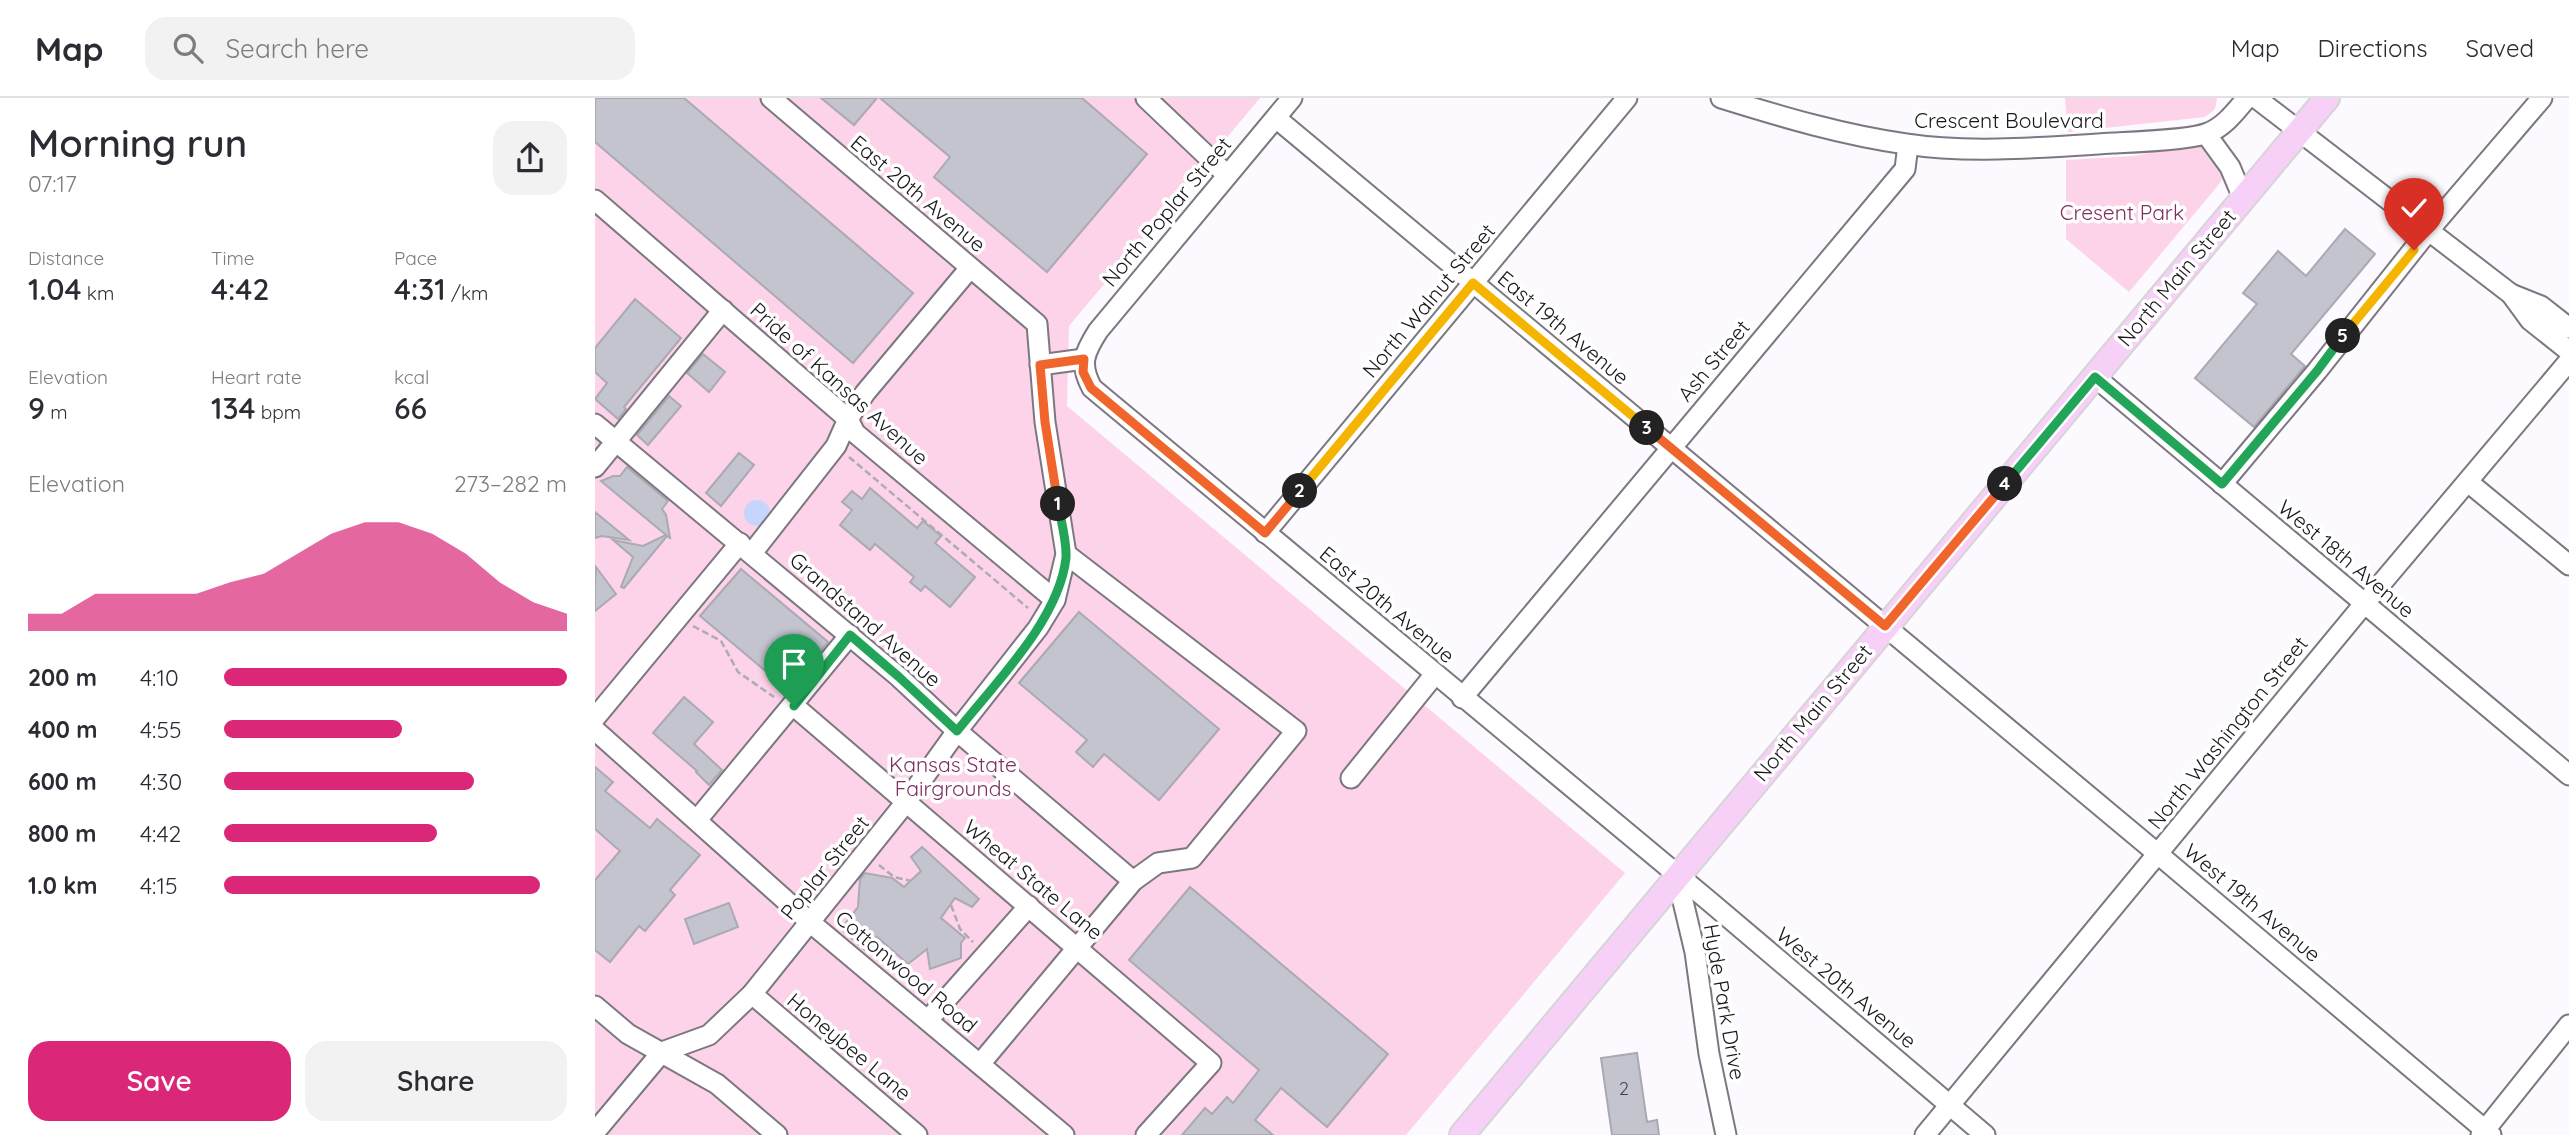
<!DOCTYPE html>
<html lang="en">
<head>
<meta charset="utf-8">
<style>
	body { margin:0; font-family:Quicksand,sans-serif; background:#f2f2f3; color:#2b2b33; height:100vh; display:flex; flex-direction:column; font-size:26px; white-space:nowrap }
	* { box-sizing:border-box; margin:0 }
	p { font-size:23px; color:#7c7c81 }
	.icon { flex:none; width:38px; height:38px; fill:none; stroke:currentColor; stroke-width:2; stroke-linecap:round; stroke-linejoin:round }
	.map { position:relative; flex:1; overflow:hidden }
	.drawer { display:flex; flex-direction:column; background:#fff; width:595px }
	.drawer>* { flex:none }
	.pin { position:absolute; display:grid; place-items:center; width:60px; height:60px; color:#fff; margin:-72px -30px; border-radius:50% 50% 50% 0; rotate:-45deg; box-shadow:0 0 7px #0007 }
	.pin .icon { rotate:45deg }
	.km { position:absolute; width:35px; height:35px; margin:-18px; border-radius:50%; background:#222; color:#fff; font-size:19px; line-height:35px; text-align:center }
	.round { display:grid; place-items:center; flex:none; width:74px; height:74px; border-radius:21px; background:#f2f2f3 }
	.head { display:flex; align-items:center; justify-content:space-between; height:119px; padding:0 28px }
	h1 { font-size:38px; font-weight:600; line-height:52px }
	.figures { display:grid; grid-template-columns:repeat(3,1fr); gap:10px; height:119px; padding:7px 28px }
	.figures div { display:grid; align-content:center }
	.figures b { font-size:30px; font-weight:600 }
	.figures small { font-size:19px; font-weight:400 }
	.figures p { font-size:19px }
	.chart { height:196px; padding:14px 28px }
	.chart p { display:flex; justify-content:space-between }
	.chart svg { width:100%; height:126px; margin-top:7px; fill:#db2777; opacity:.7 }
	.button { display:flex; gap:14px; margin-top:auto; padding:14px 28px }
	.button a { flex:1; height:80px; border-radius:21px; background:#db2777; color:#fff; font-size:28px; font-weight:600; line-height:80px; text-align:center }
	.button a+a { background:#f2f2f3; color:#2b2b33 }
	ul { padding:0 28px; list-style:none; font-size:23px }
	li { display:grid; grid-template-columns:112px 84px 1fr; align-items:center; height:52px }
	li i { height:18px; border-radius:9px; background:#db2777 }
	header { display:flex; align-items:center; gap:42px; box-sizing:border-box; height:98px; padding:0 35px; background:#fff; border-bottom:2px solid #e1e1e2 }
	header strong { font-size:33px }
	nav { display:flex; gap:38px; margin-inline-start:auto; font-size:24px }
	.search { width:490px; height:63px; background:#f2f2f3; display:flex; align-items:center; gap:18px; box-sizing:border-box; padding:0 24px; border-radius:21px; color:#7c7c81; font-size:26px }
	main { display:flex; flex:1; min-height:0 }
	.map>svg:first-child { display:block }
</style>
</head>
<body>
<header>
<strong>Map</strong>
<div class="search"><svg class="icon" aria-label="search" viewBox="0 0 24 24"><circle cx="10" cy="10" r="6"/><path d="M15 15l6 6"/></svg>Search here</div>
<nav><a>Map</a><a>Directions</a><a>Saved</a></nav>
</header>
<main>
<section class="drawer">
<div class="head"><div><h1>Morning run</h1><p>07:17</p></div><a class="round"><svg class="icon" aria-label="share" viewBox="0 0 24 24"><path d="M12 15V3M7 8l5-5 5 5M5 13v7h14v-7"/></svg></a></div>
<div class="figures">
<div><p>Distance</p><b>1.04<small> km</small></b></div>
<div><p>Time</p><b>4:42</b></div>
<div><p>Pace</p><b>4:31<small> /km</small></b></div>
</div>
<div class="figures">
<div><p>Elevation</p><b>9<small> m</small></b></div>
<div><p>Heart rate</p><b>134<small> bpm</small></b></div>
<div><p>kcal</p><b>66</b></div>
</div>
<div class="chart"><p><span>Elevation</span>273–282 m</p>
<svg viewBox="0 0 160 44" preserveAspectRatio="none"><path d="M0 44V38L10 38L20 31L30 31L40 31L50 31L60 27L70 24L80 17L90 10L100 6L110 6L120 10L130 17L140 27L150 34L160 38V44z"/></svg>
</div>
<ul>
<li><b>200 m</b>4:10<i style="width:100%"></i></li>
<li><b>400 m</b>4:55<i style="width:52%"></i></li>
<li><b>600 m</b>4:30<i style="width:73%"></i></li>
<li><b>800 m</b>4:42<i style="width:62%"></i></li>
<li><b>1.0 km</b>4:15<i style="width:92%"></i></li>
</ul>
<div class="button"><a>Save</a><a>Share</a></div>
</section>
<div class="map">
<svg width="1974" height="1037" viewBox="0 0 1974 1037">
	<rect width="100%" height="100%" fill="#fcfafe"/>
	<!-- green -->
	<g fill="#fcd3e8">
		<polygon points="0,0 665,0 474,228 472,308 1030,775 811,1037 0,1037"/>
		<polygon points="1470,0 1622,0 1620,11 1610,19 1473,34"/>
		<polygon points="1606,43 1630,74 1625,85 1534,194 1471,141 1471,62 1540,58"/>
	</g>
	<!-- water -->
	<circle fill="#c6d5fc" cx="162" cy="415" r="13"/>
	<!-- building -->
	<g fill="#c4c4cf" stroke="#aaa9b4" stroke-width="2">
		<polygon points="0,0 89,0 318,195 258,265 0,44"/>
		<polygon points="226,0 282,0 259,27"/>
		<polygon points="285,0 487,0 552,56 452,174 339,79 355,59"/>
		<polygon points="1750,131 1780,156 1696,256 1710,268 1659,329 1600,280 1662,206 1648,195 1683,153 1711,178"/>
		<polygon points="40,201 86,240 29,309 31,311 23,321 0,301 12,285 0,274 0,250"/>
		<polygon points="108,256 130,274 114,294 92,275"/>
		<polygon points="74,298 86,308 53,347 42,337"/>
		<polygon points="144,355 159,367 126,408 111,395"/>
		<polygon points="32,369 73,403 67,411 71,417 75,440 72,438 29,490 26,489 38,459 18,442 48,448 71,437 6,383 18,378 25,378"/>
		<polygon points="275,390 322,430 328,423 346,438 340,445 380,479 355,509 330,488 326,493 315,484 319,479 280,446 275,452 245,427 257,412 247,404 257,393 267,401"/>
		<polygon points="0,414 34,442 7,438 0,440"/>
		<polygon points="1,469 21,496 0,513 0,489"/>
		<polygon points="146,471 233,544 193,592 105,518"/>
		<polygon points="484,514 624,631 564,702 509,656 498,669 481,654 492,642 424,585"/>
		<polygon points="89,599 118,624 99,646 127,672 114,687 101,674 102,673 58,635"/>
		<polygon points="0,669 18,684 10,693 55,730 62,721 105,757 75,792 80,797 50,833 44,828 15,864 0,852 0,782 25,753 0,731"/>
		<polygon points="327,749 384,801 377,809 360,800 346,820 370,840 366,845 366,860 335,871 332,851 313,866 282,839 270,852 246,831 263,809 265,781 270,775 297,780 309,789 326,773 316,759"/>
		<polygon points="595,789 793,956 732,1029 686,990 660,1022 678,1037 587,1037 610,1010 617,1016 632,999 638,1005 664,972 534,862"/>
		<polygon points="134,805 143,829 99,846 90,821"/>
		<polygon points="1042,955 1052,1024 1062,1022 1064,1037 1017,1037 1006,960"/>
	</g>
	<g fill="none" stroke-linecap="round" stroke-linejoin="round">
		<!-- minor casing -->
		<g stroke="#7c7781" stroke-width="23">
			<g id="minor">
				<polyline points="551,0 632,77"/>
				<path d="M697,0l-194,233c-14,22 -19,33 -6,57l617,513 276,234"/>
				<path d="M1126,0c61,19 122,37 185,46 64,10 143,3 207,-1 21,-1 78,-3 95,-10 17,-7 27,-21 39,-35"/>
				<polyline points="1661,0 1916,196 1935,222 1974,253"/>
				<polyline points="681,20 1563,756 1896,1037"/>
				<polyline points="1611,36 1635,69 1648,100"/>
				<polyline points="0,102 253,321 260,335 460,502"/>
				<polyline points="1916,196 1946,208 1974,230"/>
				<polyline points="445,267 489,261"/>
				<polyline points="1500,279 1974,677"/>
				<polyline points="0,326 304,579 362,633 538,783"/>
				<polyline points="0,369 128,212"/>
				<polyline points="1873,384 1974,467"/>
				<polyline points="1627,386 1722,273 1834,132 1947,0"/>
				<polyline points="670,435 1032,0"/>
				<polyline points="157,455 241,348 253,321 270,295 375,170"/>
				<polyline points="867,600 1310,71 1313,47"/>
				<polyline points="199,608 616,965 551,1037"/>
				<polyline points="0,620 145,445"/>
				<polyline points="0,632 216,825 469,1037"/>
				<polyline points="756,680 840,576"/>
				<polyline points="102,722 255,537"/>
				<polyline points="1082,778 1100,854 1114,956 1131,1037"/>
				<polyline points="157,896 322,1037"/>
				<polyline points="0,908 33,936 122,986 182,1037"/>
				<polyline points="333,922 434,808"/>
				<polyline points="385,966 538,783 563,765 597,760 701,633 471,456"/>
				<polyline points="0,1034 67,954 114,937 157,896 311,704 362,633 443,530 460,502 471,456 450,324 442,226 176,0"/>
				<polyline points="1330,1037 1769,506 1974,263"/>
				<polyline points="1886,1037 1974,927"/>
			</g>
		</g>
		<!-- major casing -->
		<g stroke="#d6d5d6" stroke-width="28">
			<polyline id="major" points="867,1037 1732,0"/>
		</g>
		<!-- path -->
		<g stroke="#aeacb0" stroke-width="2.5" stroke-dasharray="7 3.5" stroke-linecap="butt">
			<polyline points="254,359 433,510"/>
			<polyline points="98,528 126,543 143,574 179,599"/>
			<polyline points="284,767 299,779 316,783"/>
			<polyline points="356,807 365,831 378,844"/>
		</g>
		<!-- minor -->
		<use href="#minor" stroke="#fff" stroke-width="19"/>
		<!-- major -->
		<use href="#major" stroke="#f7d0f7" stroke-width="24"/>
	</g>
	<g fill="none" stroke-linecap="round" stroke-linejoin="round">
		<!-- split-1 casing -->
		<g stroke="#fff" stroke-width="14">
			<path id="split-1" d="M199,608l56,-71 49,42 58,54c38,-48 102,-111 109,-173 1,-17 -5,-37 -8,-54"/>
		</g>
		<!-- split-2 casing -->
		<g stroke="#fff" stroke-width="14">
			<polyline id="split-2" points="463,406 450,324 445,267 489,261 488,274 496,290 670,435 705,393"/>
		</g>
		<!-- split-3 casing -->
		<g stroke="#fff" stroke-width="14">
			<polyline id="split-3" points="705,393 878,185 1052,330"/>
		</g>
		<!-- split-4 casing -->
		<g stroke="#fff" stroke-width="14">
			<polyline id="split-4" points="1052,330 1290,528 1410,386"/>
		</g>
		<!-- split-5 casing -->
		<g stroke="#fff" stroke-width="14">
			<polyline id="split-5" points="1410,386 1500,279 1627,386 1722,273 1748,238"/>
		</g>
		<!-- split-6 casing -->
		<g stroke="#fff" stroke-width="14">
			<polyline id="split-6" points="1748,238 1819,152"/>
		</g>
		<!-- split-1 -->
		<use href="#split-1" stroke="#22a559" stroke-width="9"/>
		<!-- split-2 -->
		<use href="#split-2" stroke="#f0652b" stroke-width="9"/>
		<!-- split-3 -->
		<use href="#split-3" stroke="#f5b400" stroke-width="9"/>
		<!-- split-4 -->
		<use href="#split-4" stroke="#f0652b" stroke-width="9"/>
		<!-- split-5 -->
		<use href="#split-5" stroke="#22a559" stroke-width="9"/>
		<!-- split-6 -->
		<use href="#split-6" stroke="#f5b400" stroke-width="9"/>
	</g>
	<g text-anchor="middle" stroke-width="7" stroke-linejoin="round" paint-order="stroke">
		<!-- number labels -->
		<g font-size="18" fill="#444248">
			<text x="1029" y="997">2</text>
		</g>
		<!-- street labels -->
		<g font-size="21" fill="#19171b" stroke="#fff">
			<text x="1414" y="30">Crescent Boulevard</text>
			<text transform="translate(323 96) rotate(40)" y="7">East 20th Avenue</text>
			<text transform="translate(572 114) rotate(-50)" y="7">North Poplar Street</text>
			<text transform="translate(1582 180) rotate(-50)" y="7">North Main Street</text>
			<text transform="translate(834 203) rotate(-50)" y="7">North Walnut Street</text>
			<text transform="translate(968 230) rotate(40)" y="7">East 19th Avenue</text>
			<text transform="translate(1119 263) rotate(-50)" y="7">Ash Street</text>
			<text transform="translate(244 286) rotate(42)" y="7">Pride of Kansas Avenue</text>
			<text transform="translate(1751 461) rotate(40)" y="7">West 18th Avenue</text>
			<text transform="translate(792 507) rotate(40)" y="7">East 20th Avenue</text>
			<text transform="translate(270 522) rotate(41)" y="7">Grandstand Avenue</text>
			<text transform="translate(1218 615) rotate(-50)" y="7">North Main Street</text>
			<text transform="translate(1633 635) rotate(-51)" y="7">North Washington Street</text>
			<text transform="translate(230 770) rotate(-51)" y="7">Poplar Street</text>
			<text transform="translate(438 782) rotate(40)" y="7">Wheat State Lane</text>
			<text transform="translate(1657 805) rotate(40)" y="7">West 19th Avenue</text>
			<text transform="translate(311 874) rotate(40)" y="7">Cottonwood Road</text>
			<text transform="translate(1251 890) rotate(40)" y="7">West 20th Avenue</text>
			<text transform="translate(1129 904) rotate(80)" y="7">Hyde Park Drive</text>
			<text transform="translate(254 949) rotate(40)" y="7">Honeybee Lane</text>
		</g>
		<!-- park labels -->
		<g font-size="21" fill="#7e2e5f" stroke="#fff">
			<text x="1527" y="122">Cresent Park</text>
			<text x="358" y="674">Kansas State<tspan x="358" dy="24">Fairgrounds</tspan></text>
		</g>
	</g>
</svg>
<div class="pin" style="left:199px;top:608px;background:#1e9e55"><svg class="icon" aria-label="arrive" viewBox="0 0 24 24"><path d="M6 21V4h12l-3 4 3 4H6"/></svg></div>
<div class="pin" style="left:1819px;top:152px;background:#d93025"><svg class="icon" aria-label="check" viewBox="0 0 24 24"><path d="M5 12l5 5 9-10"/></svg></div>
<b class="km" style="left:463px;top:406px">1</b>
<b class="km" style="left:705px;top:393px">2</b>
<b class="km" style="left:1052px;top:330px">3</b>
<b class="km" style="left:1410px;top:386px">4</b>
<b class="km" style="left:1748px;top:238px">5</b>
</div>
</main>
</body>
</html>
